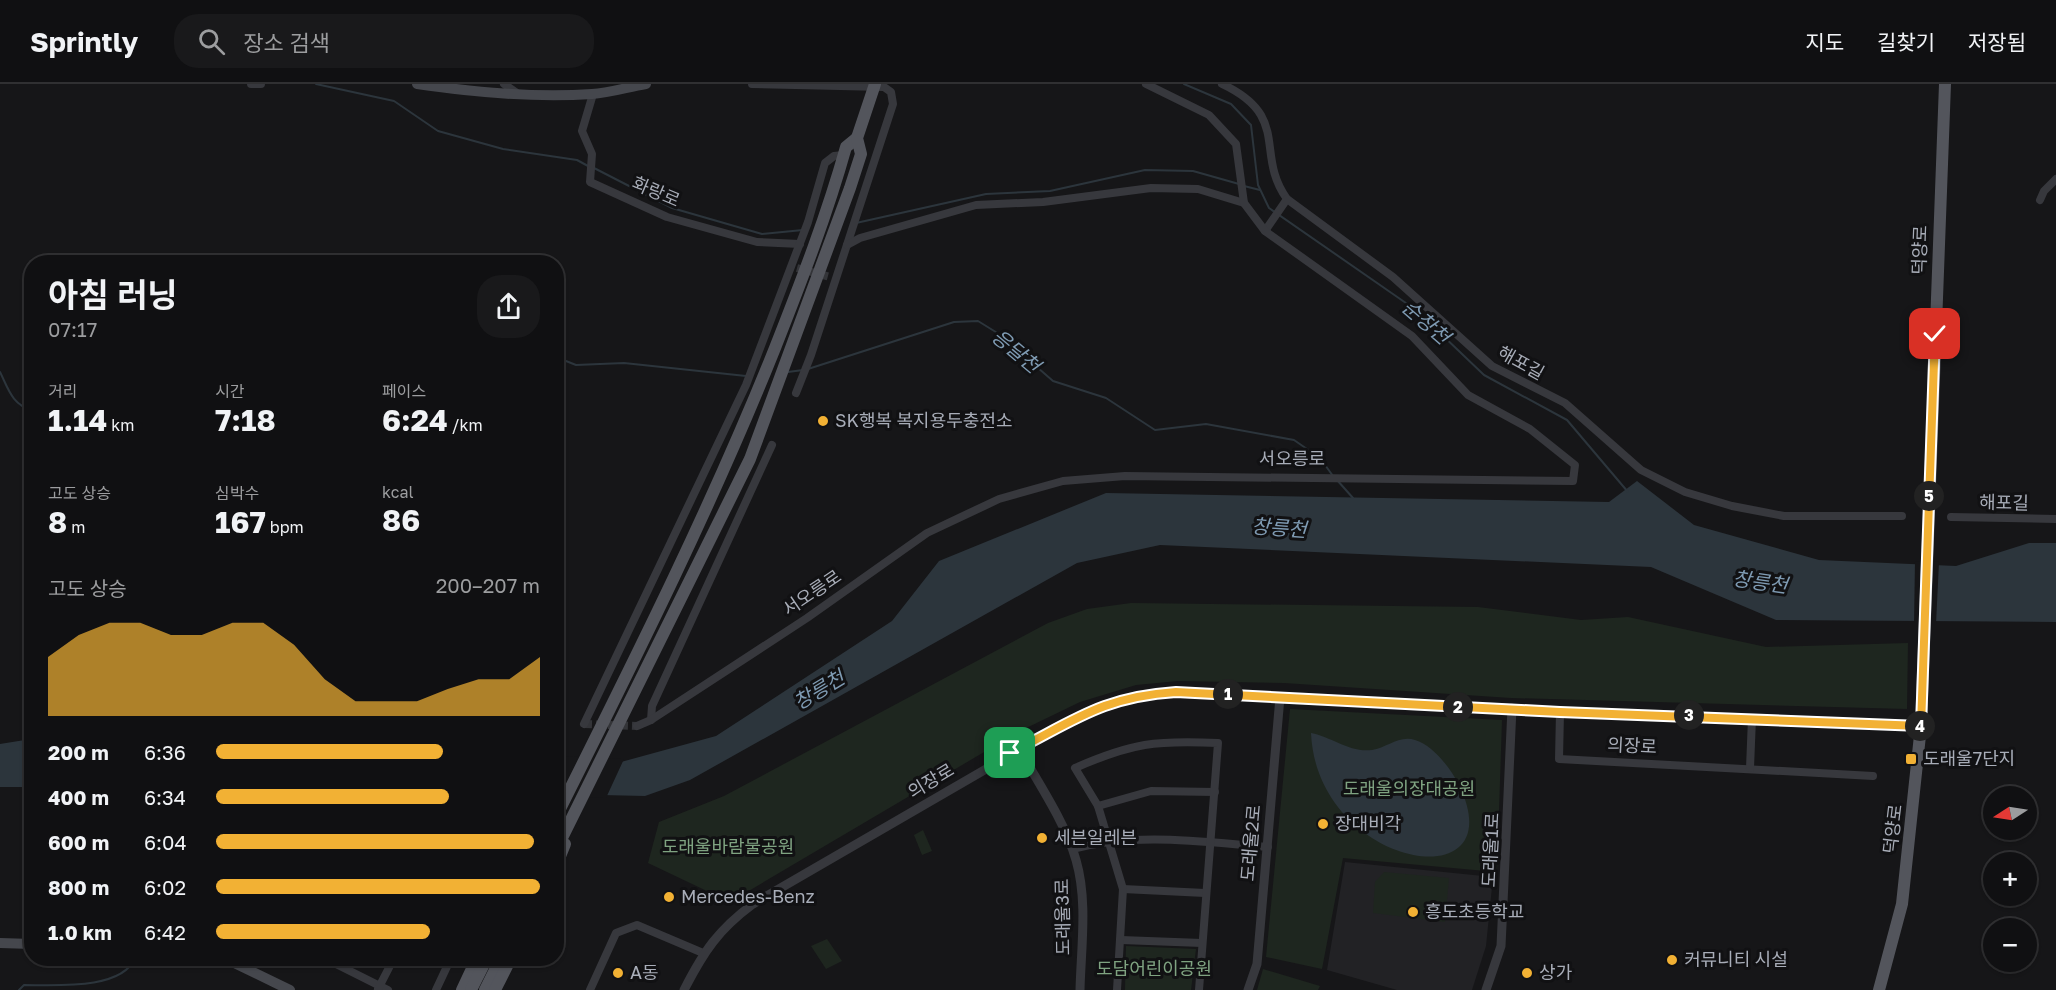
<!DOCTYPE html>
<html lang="ko">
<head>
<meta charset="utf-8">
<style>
	body { margin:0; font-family:"Golos Text","Noto Sans KR",sans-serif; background:#19191b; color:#f1f3f6; height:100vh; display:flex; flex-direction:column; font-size:22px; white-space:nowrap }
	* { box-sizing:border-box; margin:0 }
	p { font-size:20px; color:#9c9d9f }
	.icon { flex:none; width:33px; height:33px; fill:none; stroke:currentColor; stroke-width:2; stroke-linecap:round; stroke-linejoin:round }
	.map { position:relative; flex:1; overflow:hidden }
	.sheet { position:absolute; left:24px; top:171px; width:540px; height:711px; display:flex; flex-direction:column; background:#101012; border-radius:24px; box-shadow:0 2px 4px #0004,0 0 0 2px #303032 }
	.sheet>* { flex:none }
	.needle { width:39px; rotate:258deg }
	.buttons { position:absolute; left:1983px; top:702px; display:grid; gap:12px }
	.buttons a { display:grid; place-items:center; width:54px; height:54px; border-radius:50%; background:#101012; box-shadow:0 2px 4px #0004,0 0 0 2px #303032; font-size:30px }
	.pin { position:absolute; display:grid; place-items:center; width:51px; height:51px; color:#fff; margin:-26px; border-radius:12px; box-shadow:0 3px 9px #0006 }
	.km { position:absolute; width:30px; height:30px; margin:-15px; border-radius:50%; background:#222; color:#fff; font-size:16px; line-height:30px; text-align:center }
	.round { display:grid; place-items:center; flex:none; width:63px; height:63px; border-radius:24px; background:#19191b }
	.headline { display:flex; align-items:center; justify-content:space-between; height:102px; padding:0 24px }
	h1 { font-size:33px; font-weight:700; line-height:45px }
	.metrics { display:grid; grid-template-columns:repeat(3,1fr); gap:9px; height:102px; padding:6px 24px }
	.metrics div { display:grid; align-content:center }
	.metrics b { font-size:30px; font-weight:700 }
	.metrics small { font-size:16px; font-weight:400 }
	.metrics p { font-size:16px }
	.chart { height:168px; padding:12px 24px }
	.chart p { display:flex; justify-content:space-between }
	.chart svg { width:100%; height:108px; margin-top:6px; fill:#f2b134; opacity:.7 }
	ul { padding:0 24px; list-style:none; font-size:20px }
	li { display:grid; grid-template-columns:96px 72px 1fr; align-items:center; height:45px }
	li i { height:15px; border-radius:8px; background:#f2b134 }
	header { display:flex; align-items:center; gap:36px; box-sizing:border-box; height:84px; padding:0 30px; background:#101012; border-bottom:2px solid #303032 }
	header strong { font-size:28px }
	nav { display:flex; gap:33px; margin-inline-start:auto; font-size:21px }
	.search { width:420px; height:54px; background:#19191b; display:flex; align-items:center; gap:15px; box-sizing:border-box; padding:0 21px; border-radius:24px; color:#9c9d9f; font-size:22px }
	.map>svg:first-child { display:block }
</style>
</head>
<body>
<header>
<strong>Sprintly</strong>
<div class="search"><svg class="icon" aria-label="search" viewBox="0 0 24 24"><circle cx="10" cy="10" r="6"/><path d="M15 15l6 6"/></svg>장소 검색</div>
<nav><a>지도</a><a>길찾기</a><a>저장됨</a></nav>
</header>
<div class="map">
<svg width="2056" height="906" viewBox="0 0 2056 906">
	<rect width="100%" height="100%" fill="#161618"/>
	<!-- built -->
	<polygon fill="#222225" points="1345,778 1493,793 1486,862 1472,906 1397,906 1327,886"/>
	<!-- green -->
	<g fill="#1e261f">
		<polygon points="1131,519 1478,523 1581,536 1628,533 1766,563 1908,559 1907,625 1511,614 1284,599 1178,597 1136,601 1080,618 1018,648 730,818 648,779 659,738 724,712 1048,539 1087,525"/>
		<polygon points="1290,625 1502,636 1497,788 1343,774 1322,885 1266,873"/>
		<polygon points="923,746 932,767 922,771 914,751"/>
		<polygon points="1384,788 1449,794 1445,838 1373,829 1375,798"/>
		<polygon points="827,855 842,877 826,885 811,862"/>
		<polygon points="1126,862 1196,865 1191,906 1125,906"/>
		<polygon points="1263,885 1320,902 1318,906 1257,906"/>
	</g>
	<!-- water -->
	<g fill="#2c353c">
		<polygon points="1637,397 1694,441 1819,476 1956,482 2029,459 2056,459 2056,538 1776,536 1651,483 1160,461 1077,479 690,696 645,712 557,710 556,674 621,678 716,652 892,537 939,477 1106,409 1609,418"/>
		<path d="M1311,649c21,4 39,20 61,17 15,-2 27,-15 43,-10 18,5 36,29 44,45 57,117 -142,84 -148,-52z"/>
		<polygon points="31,655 31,703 0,703 0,660"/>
	</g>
	<!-- pier -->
	<g fill="#161618">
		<polygon points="1915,477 1939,478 1936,540 1914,540"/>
		<polygon points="564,672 621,675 624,675 606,714 556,713 557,689"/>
	</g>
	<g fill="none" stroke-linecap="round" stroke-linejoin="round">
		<!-- stream -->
		<g stroke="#2c353c" stroke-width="2">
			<polyline points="316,0 394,17 438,47 503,65 577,76 588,82"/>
			<polyline points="1184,0 1231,20 1251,41 1258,101 1269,124 1416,226 1484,291 1567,336 1628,408"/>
			<polyline points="594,84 672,124 762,150 803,146"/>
			<polyline points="1244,102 1260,106"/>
			<polyline points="856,139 986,110 1050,107 1145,86 1193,87 1239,100"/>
			<polyline points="556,273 576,281 624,279 746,292"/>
			<polyline points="808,285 954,238 978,237 999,250 1053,297 1106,314 1155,346 1206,340 1294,356 1320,374 1333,392"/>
			<path d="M0,288c8,16 12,33 32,38"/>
			<polyline points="788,288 803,286"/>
			<polyline points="1337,396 1353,414"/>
			<path d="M19,906l5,-5c32,0 98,5 111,-27"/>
		</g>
		<!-- minor-tunnel -->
		<g stroke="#333438" stroke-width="8" stroke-dasharray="8 4" stroke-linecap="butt">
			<polyline points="797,184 830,193"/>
			<polyline points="584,640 637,642"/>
		</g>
		<!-- minor -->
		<g stroke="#37383d" stroke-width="8">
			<polyline points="251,0 261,0"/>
			<polyline points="504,0 517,9"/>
			<polyline points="752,0 884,3 891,8 893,20 811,271 796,309"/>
			<path d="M1222,0c70,33 32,69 65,115l106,78 99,89 73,37 76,67 44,22 47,14 52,10h118"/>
			<polyline points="593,10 582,47 592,70 590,98 667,133 757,158 800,160"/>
			<polyline points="2040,116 2044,107 2056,95"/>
			<polyline points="1265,147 1287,115"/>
			<polyline points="847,161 860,154 976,121 1043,118 1151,104 1198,105 1244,119"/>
			<polyline points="1951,433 2056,435"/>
			<polyline points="1560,628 1559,675 1873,692"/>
			<polyline points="651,636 652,622 772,361"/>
			<polyline points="584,640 746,301 808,138 825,79 834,72 843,71"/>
			<polyline points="637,642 651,636 807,534 927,449 999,415 1063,397 1125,392 1573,397 1575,381 1530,345 1468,311 1412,252 1265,147 1244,119 1236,60 1209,31 1146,0"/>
			<polyline points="1750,684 1752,634"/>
			<polyline points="1098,722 1151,707 1215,708"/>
			<path d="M1073,765c63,-17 130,-7 195,-2"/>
			<polyline points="1123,805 1205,809"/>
			<polyline points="1121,856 1202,859"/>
			<polyline points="324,874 388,906"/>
			<polyline points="378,905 394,874"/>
			<polyline points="436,906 451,874"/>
			<polyline points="590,906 616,849 637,841 703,869"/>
			<path d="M1117,906l6,-101 -25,-83 -23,-38c57,-25 81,-28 143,-25l-19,247"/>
		</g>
		<!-- tertiary -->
		<g stroke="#37383d" stroke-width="9">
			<path d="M1019,665c19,33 47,75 57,111 12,41 5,88 4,130"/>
			<path d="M684,906c20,-39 34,-60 69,-86l316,-183c35,-19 68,-27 107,-29l384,20 361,14"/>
			<polyline points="1248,906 1257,880 1280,613"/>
			<polyline points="1486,906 1501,862 1512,624"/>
		</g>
		<!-- secondary -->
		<g stroke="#45474d" stroke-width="10">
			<path d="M417,0c58,8 116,14 175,10 18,-1 36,-7 54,-10"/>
			<polyline points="0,859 32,860"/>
			<polyline points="224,874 290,906"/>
		</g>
		<!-- primary -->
		<g stroke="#53555c" stroke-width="12">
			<path d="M556,733c77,-154 155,-309 219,-469 26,-66 52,-133 71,-201l11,-9"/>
			<polyline points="556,766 750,375 850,104 861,70 857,54 875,0"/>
			<polyline points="556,782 565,760"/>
			<polyline points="462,906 477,874"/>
			<polyline points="471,906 487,874"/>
			<polyline points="485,906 501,874"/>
			<polyline points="495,906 511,874"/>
			<polyline points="1879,906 1902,820 1921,642 1945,0"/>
		</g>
	</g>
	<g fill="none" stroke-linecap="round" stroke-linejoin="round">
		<!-- route casing -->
		<g stroke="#fff" stroke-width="12">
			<path id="route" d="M1010,669c64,-32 91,-56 166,-61l384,20 361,14 14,-392"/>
		</g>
		<!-- route -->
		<use href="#route" stroke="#f2b134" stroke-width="8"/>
	</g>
	<!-- markers -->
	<g fill="#f2b134" stroke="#111113" stroke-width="2">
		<circle cx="823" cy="337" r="6"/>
		<rect x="1905" y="669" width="12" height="12" rx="3"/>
		<circle cx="1323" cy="740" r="6"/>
		<circle cx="1042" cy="754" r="6"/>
		<circle cx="669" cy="813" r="6"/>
		<circle cx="1413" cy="828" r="6"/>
		<circle cx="1672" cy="876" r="6"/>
		<circle cx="618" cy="889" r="6"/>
		<circle cx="1527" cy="889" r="6"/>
	</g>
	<g text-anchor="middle" stroke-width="6" stroke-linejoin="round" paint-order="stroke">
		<!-- street labels -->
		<g font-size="18" fill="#a8adb8" stroke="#111113">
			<text transform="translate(656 108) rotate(23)" y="6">화랑로</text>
			<text transform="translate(1920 166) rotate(-88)" y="6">덕양로</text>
			<text transform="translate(1521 279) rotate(29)" y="6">해포길</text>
			<text x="1292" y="381">서오릉로</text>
			<text transform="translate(2004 419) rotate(1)" y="6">해포길</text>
			<text transform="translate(812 509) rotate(-34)" y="6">서오릉로</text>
			<text transform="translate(1632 662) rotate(3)" y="6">의장로</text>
			<text transform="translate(931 697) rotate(-31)" y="6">의장로</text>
			<text transform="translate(1893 745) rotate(-83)" y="6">덕양로</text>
			<text transform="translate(1251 759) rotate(-85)" y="6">도래울2로</text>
			<text transform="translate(1491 766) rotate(-87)" y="6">도래울1로</text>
			<text transform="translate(1063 833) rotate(-91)" y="6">도래울3로</text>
		</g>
		<!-- poi labels -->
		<g font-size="18" fill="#a8adb8" stroke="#111113" text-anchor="start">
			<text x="835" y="343">SK행복 복지용두충전소</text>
			<text x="1923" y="681">도래울7단지</text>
			<text x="1335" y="746">장대비각</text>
			<text x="1054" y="760">세븐일레븐</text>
			<text x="681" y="819">Mercedes-Benz</text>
			<text x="1425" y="834">흥도초등학교</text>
			<text x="1684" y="882">커뮤니티 시설</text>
			<text x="630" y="895">A동</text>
			<text x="1539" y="895">상가</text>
		</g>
		<!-- park labels -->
		<g font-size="18" fill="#7fa381" stroke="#111113">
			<text x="1409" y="711">도래울의장대공원</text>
			<text x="728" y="769">도래울바람물공원</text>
			<text x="1154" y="891">도담어린이공원</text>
		</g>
		<!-- water labels -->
		<g font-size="20" font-style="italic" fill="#7f9bb3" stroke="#111113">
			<text transform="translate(1426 238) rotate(41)" y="7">순창천</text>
			<text transform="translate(1016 267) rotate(40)" y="7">응달천</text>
			<text transform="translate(1279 444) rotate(4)" y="7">창릉천</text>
			<text transform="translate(1760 498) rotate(8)" y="7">창릉천</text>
			<text transform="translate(819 606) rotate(-31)" y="7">창릉천</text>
		</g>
	</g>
</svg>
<div class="buttons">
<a><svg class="needle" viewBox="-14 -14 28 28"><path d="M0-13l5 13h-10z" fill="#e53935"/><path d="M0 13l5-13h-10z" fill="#9c9d9f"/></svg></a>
<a>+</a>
<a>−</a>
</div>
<div class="pin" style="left:1010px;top:669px;background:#1e9e55"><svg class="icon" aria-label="arrive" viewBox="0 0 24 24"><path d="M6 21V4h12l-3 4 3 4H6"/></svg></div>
<div class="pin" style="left:1935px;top:250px;background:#d93025"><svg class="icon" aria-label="check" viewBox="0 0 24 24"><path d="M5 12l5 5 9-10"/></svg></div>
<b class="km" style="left:1228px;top:610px">1</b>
<b class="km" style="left:1458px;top:623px">2</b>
<b class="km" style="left:1689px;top:631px">3</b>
<b class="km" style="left:1920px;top:642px">4</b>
<b class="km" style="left:1929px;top:412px">5</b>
<section class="sheet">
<div class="headline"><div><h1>아침 러닝</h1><p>07:17</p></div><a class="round"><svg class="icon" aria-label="share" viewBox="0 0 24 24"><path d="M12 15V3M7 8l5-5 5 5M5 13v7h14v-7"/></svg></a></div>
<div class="metrics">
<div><p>거리</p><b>1.14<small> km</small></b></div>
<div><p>시간</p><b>7:18</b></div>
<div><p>페이스</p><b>6:24<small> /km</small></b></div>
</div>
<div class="metrics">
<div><p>고도 상승</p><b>8<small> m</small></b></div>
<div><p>심박수</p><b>167<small> bpm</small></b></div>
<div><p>kcal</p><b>86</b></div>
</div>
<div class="chart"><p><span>고도 상승</span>200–207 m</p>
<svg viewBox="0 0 160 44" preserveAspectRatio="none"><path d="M0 44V20L10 11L20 6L30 6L40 11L50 11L60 6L70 6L80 15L90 29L100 38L110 38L120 38L130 33L140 29L150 29L160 20V44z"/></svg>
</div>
<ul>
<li><b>200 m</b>6:36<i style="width:70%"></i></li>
<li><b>400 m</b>6:34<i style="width:72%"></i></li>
<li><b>600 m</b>6:04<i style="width:98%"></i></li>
<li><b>800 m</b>6:02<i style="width:100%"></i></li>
<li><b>1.0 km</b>6:42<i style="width:66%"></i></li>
</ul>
</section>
</div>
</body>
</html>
